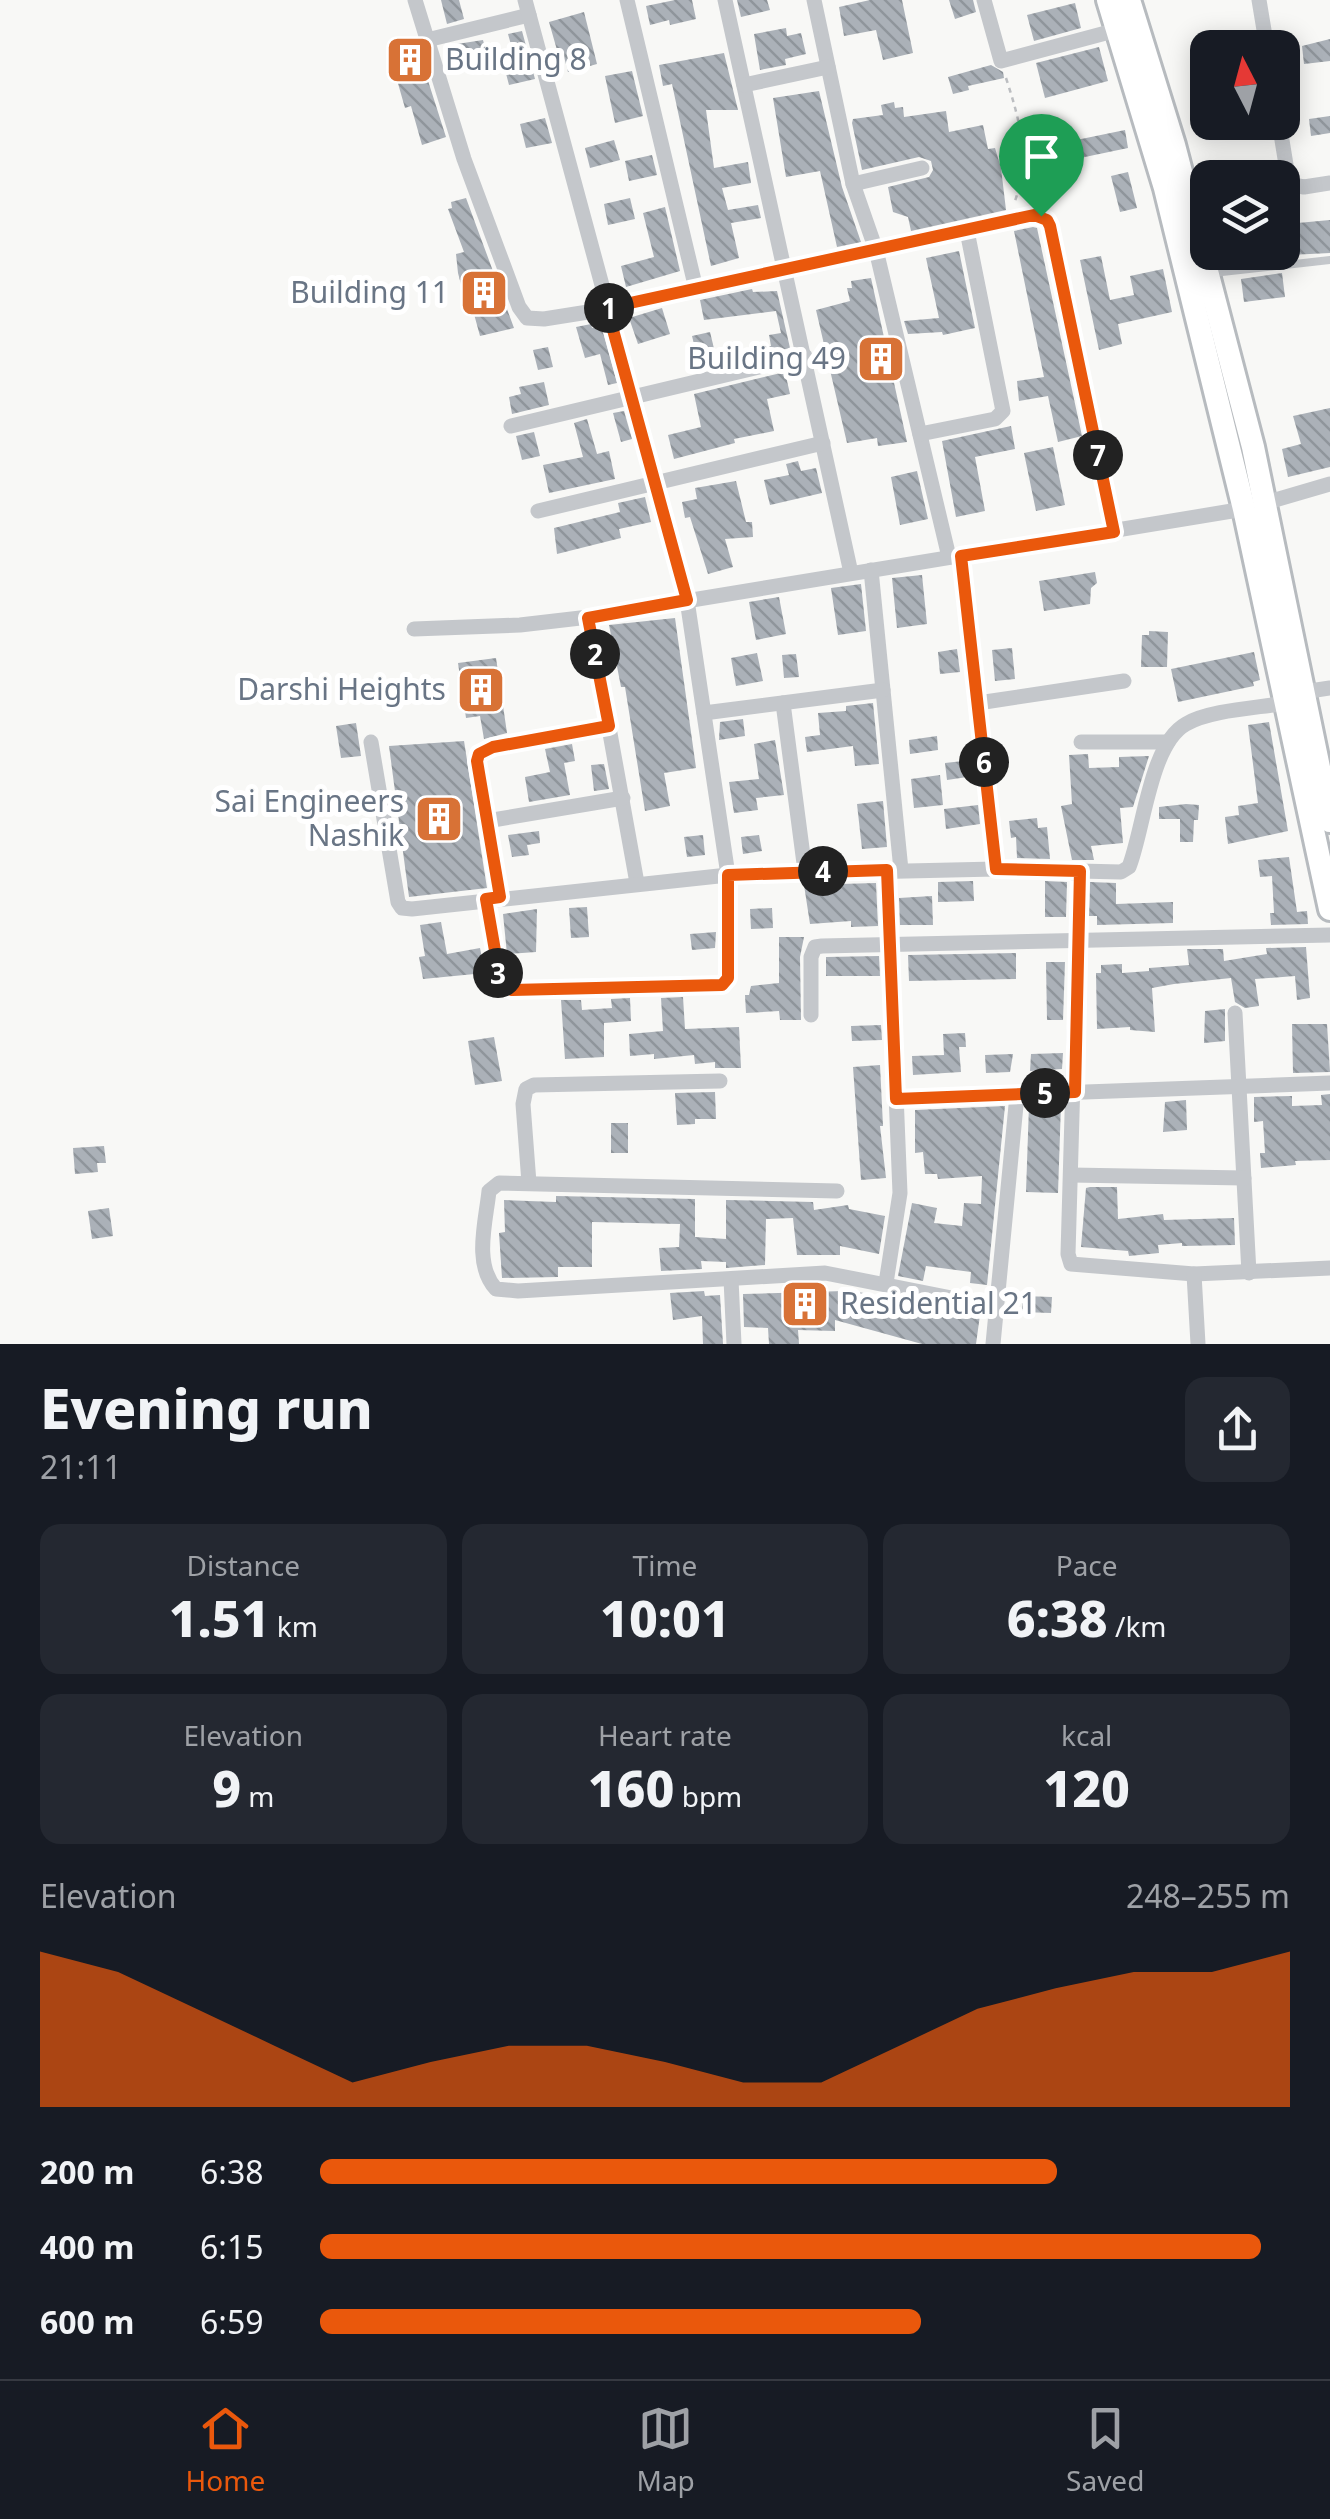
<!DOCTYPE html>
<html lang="en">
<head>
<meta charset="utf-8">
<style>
	body { margin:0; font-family:"Noto Sans",sans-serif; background:#242831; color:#f1f3f6; height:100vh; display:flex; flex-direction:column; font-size:38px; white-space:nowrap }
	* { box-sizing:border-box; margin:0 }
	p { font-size:32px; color:#9ea1a6 }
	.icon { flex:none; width:55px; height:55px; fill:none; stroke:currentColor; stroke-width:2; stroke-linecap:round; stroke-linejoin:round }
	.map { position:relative; height:1344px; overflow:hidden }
	.side { display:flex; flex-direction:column; background:#171b24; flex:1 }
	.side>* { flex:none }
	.needle { width:65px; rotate:354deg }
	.buttons { position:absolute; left:1190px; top:30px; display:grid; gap:20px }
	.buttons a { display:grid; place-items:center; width:110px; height:110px; border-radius:20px; background:#171b24; box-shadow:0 5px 25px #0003; font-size:50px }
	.pin { position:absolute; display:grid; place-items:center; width:85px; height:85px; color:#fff; margin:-102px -42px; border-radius:50% 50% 50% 0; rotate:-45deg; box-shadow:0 0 10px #0007 }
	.pin .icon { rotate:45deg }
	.km { position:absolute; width:50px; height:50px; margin:-25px; border-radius:50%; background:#222; color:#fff; font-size:28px; line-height:50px; text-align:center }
	.round { display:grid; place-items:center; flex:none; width:105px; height:105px; border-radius:20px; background:#242831 }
	.overview { display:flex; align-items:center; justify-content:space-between; height:170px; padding:0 40px }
	h1 { font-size:55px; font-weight:800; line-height:75px }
	.stats { display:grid; grid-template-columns:repeat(3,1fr); gap:15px; height:170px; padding:10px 40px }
	.stats div { display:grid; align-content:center; border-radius:20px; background:#242831; text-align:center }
	.stats b { font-size:50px; font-weight:800 }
	.stats small { font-size:28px; font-weight:400 }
	.stats p { font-size:28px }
	.chart { height:280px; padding:20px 40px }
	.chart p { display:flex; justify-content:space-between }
	.chart svg { width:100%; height:180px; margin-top:10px; fill:#ea580c; opacity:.7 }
	ul { padding:0 40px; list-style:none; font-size:32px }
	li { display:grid; grid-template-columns:160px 120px 1fr; align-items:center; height:75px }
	li i { height:25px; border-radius:12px; background:#ea580c }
	.dock { display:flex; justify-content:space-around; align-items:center; height:140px; border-top:2px solid #363941; background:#171b24; font-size:28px; color:#9ea1a6 }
	.dock a { display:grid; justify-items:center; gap:5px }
	.dock .active { color:#ea580c }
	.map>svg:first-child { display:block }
</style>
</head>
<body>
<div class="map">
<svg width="1330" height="1344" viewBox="0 0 1330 1344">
	<defs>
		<pattern id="building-back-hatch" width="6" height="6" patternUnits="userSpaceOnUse" patternTransform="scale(2.5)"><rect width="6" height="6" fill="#abb1b8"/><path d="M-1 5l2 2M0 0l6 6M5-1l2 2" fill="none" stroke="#8f959b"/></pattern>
	</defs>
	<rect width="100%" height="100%" fill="#f8f8f6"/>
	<!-- building -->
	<g fill="url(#building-back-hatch)">
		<polygon points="441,0 459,0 464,19 447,24"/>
		<polygon points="675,0 692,0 696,19 670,25 669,20 650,25 646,6"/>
		<polygon points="737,0 767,0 770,10 741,17"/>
		<polygon points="870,0 902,0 913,53 883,60 876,30 844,36 839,7"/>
		<polygon points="949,0 973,0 976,12 955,19"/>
		<polygon points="1075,3 1081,28 1034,41 1027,15"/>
		<polygon points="584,12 597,64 568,72 562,49 557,50 549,22"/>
		<polygon points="786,28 787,36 801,33 806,54 785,59 786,65 760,70 754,34"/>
		<polygon points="522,31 535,79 509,85 503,62 515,59 508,34"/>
		<polygon points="414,37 446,137 422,145 411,106 405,108 387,45"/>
		<polygon points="1330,39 1330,61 1304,64 1302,46"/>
		<polygon points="483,40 487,56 462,62 457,44"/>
		<polygon points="1099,47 1108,81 1045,98 1036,63"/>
		<polygon points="724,53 738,110 706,110 714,168 748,162 751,183 722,188 728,210 758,205 761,218 731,223 739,258 711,266 672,84 663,86 659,65"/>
		<polygon points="991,65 1003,72 1004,78 968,86 969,90 953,94 948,77"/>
		<polygon points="632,71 643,116 615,123 605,76"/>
		<polygon points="819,91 842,187 861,242 837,247 820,171 786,177 773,98"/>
		<polygon points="894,102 895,108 903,107 904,117 946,111 949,132 983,125 988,149 995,148 1001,168 1006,210 911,231 908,217 893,212 888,187 929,177 933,170 931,161 919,157 862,170 852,123 853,119 883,115 881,105"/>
		<polygon points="1330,116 1330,133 1311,136 1309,119"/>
		<polygon points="545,118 552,143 526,148 520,124"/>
		<polygon points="1125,130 1128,148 1061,162 1057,144"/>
		<polygon points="614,140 620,160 590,168 585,148"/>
		<polygon points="652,155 657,175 629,181 625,161"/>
		<polygon points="1128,172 1137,208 1120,212 1111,176"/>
		<polygon points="466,198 514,328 480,336 474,314 469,315 458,273 456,254 464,252 448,209 452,208 451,202"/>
		<polygon points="630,198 635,219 608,225 604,204"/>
		<polygon points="665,207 680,271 626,287 621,266 654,257 643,213"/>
		<polygon points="1330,220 1330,253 1289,255 1287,224"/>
		<polygon points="1033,227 1037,228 1082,436 1058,442 1048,396 1019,401 1017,381 1044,377 1014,231"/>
		<polygon points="959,251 975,328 943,335 942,332 908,334 904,321 939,318 926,258"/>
		<polygon points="1101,256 1110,300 1134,295 1130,276 1163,269 1172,312 1118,324 1122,344 1099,350 1080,260"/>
		<polygon points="1282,273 1285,297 1244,302 1241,279"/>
		<polygon points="871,278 907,442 878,446 877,438 847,443 816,310 850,301 847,288 852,288 851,281"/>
		<polygon points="752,289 753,292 777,291 790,348 764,354 763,347 771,346 769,335 781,333 776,311 704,320 700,300"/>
		<polygon points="662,308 670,334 638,344 629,318"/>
		<polygon points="591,324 592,328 601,325 617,383 608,385 600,354 585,358 576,327"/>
		<polygon points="710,332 718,365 700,369 692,336"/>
		<polygon points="548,347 553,367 538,370 533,350"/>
		<polygon points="785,372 790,394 767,399 774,431 734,439 735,443 674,459 668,435 701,427 694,394"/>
		<polygon points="544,382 549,405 512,414 509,397 521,394 519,387"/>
		<polygon points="1330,408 1330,467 1288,477 1282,449 1301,444 1293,416"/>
		<polygon points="624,411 632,439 621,442 613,413"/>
		<polygon points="587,419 597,454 609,451 615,479 549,493 543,465 583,457 574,423"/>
		<polygon points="1011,426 1015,449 975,457 985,511 956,517 942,441"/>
		<polygon points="534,432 540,456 522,460 516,436"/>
		<polygon points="1053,447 1065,505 1036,511 1024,453"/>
		<polygon points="798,461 801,471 816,468 822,493 770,505 764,480 789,475 786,464"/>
		<polygon points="917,471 928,519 900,525 891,477"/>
		<polygon points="736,481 746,522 752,522 753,537 725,539 733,567 708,574 690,517 685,518 682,502 697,499 695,488"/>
		<polygon points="645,497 651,522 619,529 621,538 557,554 554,528 620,512 618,503"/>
		<polygon points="1095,572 1097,583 1091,588 1090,604 1044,611 1039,581"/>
		<polygon points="922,575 927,624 897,628 892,578"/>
		<polygon points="861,584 866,631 838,635 831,588"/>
		<polygon points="779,597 786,634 756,640 749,602"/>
		<polygon points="675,618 696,768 664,773 670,806 645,811 625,687 621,687 609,625"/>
		<polygon points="1149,631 1168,632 1167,667 1141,667 1142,635 1149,635"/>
		<polygon points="1012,648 1015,679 995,681 992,650"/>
		<polygon points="957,649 960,672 940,674 938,652"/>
		<polygon points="1254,652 1260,680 1253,682 1254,686 1178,702 1171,669"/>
		<polygon points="757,653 763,681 736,686 731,658"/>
		<polygon points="796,654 799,677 784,678 782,655"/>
		<polygon points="496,658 507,733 484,739 480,716 466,718 458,663"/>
		<polygon points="873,703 879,764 855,766 853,746 807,752 805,737 820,735 818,713 846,711 846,706"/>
		<polygon points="743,719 745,736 719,740 720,722"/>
		<polygon points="1269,722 1288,831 1228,844 1225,817 1239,815 1238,806 1258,803 1248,725"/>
		<polygon points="356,723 361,756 341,758 336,726"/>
		<polygon points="937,736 938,750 910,754 909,740"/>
		<polygon points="775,740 784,795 756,798 758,810 734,813 729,782 759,779 754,744"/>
		<polygon points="464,741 487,888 409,897 389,746"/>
		<polygon points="572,744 575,761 564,763 570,795 529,802 525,777 550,772 545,749"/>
		<polygon points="1088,754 1089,768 1119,767 1119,757 1149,756 1133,807 1120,808 1123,843 1091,846 1094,860 1072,860 1061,806 1072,804 1069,755"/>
		<polygon points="972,760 974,776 947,780 945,763"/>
		<polygon points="604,764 609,789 594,791 591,765"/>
		<polygon points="940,775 943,805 914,808 911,779"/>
		<polygon points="883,801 887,847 862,849 857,804"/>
		<polygon points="1186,804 1199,805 1198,820 1194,820 1193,842 1180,842 1180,819 1159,819 1159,807"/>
		<polygon points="978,805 980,824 946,829 944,809"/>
		<polygon points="1037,818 1038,828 1047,827 1050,859 1017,858 1016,837 1011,838 1009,821"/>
		<polygon points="539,831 540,843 527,845 529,855 512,857 508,835"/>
		<polygon points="703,835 705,855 687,857 684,837"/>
		<polygon points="759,835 762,851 743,854 741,837"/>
		<polygon points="1289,857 1297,912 1307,911 1308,924 1271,925 1270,913 1274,913 1272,876 1260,877 1258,860"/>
		<polygon points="973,881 974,901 938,902 938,882"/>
		<polygon points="1045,881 1067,882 1066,917 1045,917"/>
		<polygon points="1090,882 1116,883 1116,904 1173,902 1173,923 1097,925 1097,916 1089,916"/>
		<polygon points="876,883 878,926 851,927 851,921 810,924 804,885"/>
		<polygon points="932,896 933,925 900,925 899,898"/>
		<polygon points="587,907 589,937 571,938 569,908"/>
		<polygon points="772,908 773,928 751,929 750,909"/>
		<polygon points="537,909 536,952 507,954 503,914"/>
		<polygon points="441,922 447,954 480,948 485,973 423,979 419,957 425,956 420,925"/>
		<polygon points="716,932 715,948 692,950 690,934"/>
		<polygon points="779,937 804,937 800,957 801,1020 780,1020 779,1011 746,1013 745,995 749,995 751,986 779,983"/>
		<polygon points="1306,947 1310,998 1297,1000 1295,976 1255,979 1259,1006 1245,1008 1235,1002 1231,978 1174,984 1152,988 1155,1032 1130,1030 1130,1027 1097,1029 1096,973 1101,973 1101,965 1122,964 1122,973 1149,971 1149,968 1189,965 1187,949 1223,949 1224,961 1267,954 1266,948"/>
		<polygon points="1016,953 1016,979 909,981 908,955"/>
		<polygon points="879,956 880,976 826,976 826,957"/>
		<polygon points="1046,962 1065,962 1063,1020 1047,1020"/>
		<polygon points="683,997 685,1029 739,1027 741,1068 715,1068 715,1062 695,1064 694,1055 654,1059 654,1054 630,1056 629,1034 663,1031 661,998"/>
		<polygon points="630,998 631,1021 604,1023 604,1057 565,1059 561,1000 581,1000 582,1010 612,1008 611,999"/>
		<polygon points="1225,1009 1225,1041 1204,1043 1205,1011"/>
		<polygon points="1292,1024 1327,1024 1330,1072 1293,1073"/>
		<polygon points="881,1025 882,1040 852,1041 851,1026"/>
		<polygon points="965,1033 966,1047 959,1047 961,1072 913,1075 912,1056 944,1055 943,1034"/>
		<polygon points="494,1037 502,1081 475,1085 468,1041"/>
		<polygon points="1063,1053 1062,1069 1030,1071 1031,1054"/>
		<polygon points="1013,1054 1010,1072 986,1073 985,1055"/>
		<polygon points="880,1065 883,1126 880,1126 886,1178 861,1180 853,1067"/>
		<polygon points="715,1092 716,1119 695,1119 695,1124 677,1125 675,1093"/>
		<polygon points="1330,1094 1330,1160 1295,1161 1296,1165 1261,1168 1260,1153 1265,1153 1263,1121 1254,1122 1254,1097 1292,1096 1292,1106 1322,1105 1321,1095"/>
		<polygon points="1186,1100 1187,1130 1163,1132 1165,1102"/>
		<polygon points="1061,1104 1058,1193 1026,1192 1029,1105"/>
		<polygon points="1005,1106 987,1285 970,1283 971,1272 926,1266 923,1281 898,1276 912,1203 937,1208 934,1223 962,1226 964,1203 981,1204 982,1176 938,1179 937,1174 925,1174 923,1152 915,1153 915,1110"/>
		<rect x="611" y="1123" width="17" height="30"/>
		<polygon points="104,1146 106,1163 97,1163 98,1172 75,1174 73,1148"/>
		<polygon points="1090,1187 1117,1187 1118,1219 1163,1214 1164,1220 1234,1218 1235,1245 1182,1246 1182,1243 1158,1245 1159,1253 1129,1256 1128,1251 1081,1247 1086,1188"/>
		<polygon points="556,1196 695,1199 695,1237 726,1239 726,1200 813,1202 814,1210 848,1205 849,1209 885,1216 879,1254 840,1246 840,1255 797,1255 793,1218 766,1219 765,1265 726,1268 726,1262 701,1261 702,1269 661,1271 659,1248 679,1247 680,1224 592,1222 592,1267 558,1267 558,1277 502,1278 499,1233 505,1232 504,1200 556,1202"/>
		<polygon points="109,1208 113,1236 92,1239 88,1211"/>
		<polygon points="845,1289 919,1305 918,1309 980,1315 976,1344 922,1344 835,1320 835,1331 798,1330 799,1344 769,1344 768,1328 744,1327 743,1294 844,1291"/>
		<polygon points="704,1291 705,1296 720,1295 723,1344 703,1344 702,1316 673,1320 670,1293"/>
		<polygon points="1023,1296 1052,1297 1051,1313 1022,1312"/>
	</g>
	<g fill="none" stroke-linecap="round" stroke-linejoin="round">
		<!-- primary casing -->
		<g stroke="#b7bbbf" stroke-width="28">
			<g id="primary">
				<polyline points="1108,0 1165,188 1244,509 1330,909"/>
				<polyline points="1129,0 1174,145 1253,447 1330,821"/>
			</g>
		</g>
		<!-- path -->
		<path stroke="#bcbec1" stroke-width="2.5" stroke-dasharray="5 5" stroke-linecap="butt" d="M1006,78c14,43 24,79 9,123"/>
		<!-- lane -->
		<polyline stroke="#c4c7cb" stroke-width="8" points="1213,273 1330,260"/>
		<!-- street -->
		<g stroke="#c4c7cb" stroke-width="15">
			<polyline points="415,0 464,159 519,307 527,318 544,319 607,309 1034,215 1047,220 1114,532"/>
			<polyline points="627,0 696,289"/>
			<polyline points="725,0 851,573"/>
			<polyline points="814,0 853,184 876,250 949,557"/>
			<polyline points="984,0 1001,61 1117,30"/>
			<polyline points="1259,0 1267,48"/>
			<polyline points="427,40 529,15"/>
			<polyline points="744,85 828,67"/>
			<polyline points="1279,122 1289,183"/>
			<polyline points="1282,183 1304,187 1330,183"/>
			<polyline points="853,184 922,168"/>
			<polyline points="1186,188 1208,187"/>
			<polyline points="511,426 805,356"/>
			<polyline points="920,434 995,419 1003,411 967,231"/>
			<polyline points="538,511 823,443"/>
			<polyline points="961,555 996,869"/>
			<polyline points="871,570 901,870"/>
			<polyline points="589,617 637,883"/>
			<polyline points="414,629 520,625 589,617 1244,509 1330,484"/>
			<polyline points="1303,692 1330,688"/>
			<polyline points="783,703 805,871"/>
			<polyline points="978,703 1124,681"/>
			<polyline points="704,713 883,690"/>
			<path d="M371,742l27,160 4,6 10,1 316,-34 268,-6 125,3 8,-5c15,-38 21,-123 57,-143 24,-14 72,-16 100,-21"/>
			<polyline points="1081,742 1168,742"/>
			<polyline points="487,821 623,798"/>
			<polyline points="1079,871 1068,1254 1071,1264 1194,1274 1330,1268"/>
			<polyline points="500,897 477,761 479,754 493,747 609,726"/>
			<polyline points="486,899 498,979 501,985 512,990 722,985 726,982 728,875 687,600 525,0"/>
			<polyline points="1235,1013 1249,1273"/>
			<polyline points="811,1015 811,957 815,947 822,946 1330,935"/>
			<polyline points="895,1099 1330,1083"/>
			<polyline points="1071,1175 1244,1178"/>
			<polyline points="529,1183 523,1104 526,1089 534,1085 720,1081"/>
			<path d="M837,1191l-338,-8 -10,8c-3,30 -16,73 7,98l22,2 307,-18 172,34"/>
			<polyline points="1194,1274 1198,1344"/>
			<polyline points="731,1279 734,1344"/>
			<polyline points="886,1283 900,1193 887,870"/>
			<polyline points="993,1344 1017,1095"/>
		</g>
		<!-- primary -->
		<use href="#primary" stroke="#fff" stroke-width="22"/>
	</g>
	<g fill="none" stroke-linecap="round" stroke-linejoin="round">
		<!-- route casing -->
		<g stroke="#fff" stroke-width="20">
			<polygon id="route" points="1034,215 1047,220 1050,226 1114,532 961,556 996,869 1080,871 1075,1092 896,1099 887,870 728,875 728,978 722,985 512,990 501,985 486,899 500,897 477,761 479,754 493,747 609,726 588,618 687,600 607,308"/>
		</g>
		<!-- route -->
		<use href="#route" stroke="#ea580c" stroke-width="12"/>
	</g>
	<!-- icons -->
	<defs>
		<g id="building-square" transform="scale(2.5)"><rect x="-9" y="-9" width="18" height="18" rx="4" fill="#d87236" stroke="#fff"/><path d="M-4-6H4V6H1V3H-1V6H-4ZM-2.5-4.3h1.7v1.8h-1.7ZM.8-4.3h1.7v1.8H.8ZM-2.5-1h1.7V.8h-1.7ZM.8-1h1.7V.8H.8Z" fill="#fff"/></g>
	</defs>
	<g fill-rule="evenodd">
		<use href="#building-square" x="410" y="60"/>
		<use href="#building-square" x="484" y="293"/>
		<use href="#building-square" x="881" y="359"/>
		<use href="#building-square" x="481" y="690"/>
		<use href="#building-square" x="439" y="819"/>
		<use href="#building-square" x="805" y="1304"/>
	</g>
	<g text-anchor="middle" stroke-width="10" stroke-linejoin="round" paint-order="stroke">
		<!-- poi labels -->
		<g font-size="30" fill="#697585" stroke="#fff" text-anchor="end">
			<text x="445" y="70" text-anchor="start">Building 8</text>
			<text x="449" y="303">Building 11</text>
			<text x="846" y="369">Building 49</text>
			<text x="446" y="700">Darshi Heights</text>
			<text x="404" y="812">Sai Engineers<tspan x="404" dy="34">Nashik</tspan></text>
			<text x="840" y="1314" text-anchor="start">Residential 21</text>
		</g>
	</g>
</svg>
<div class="buttons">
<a><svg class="needle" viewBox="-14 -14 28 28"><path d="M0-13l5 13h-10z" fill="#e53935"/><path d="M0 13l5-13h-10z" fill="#9ea1a6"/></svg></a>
<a><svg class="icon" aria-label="layers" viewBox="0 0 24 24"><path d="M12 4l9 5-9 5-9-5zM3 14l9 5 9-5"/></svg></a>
</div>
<div class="pin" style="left:1041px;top:216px;background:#1e9e55"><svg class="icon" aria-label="arrive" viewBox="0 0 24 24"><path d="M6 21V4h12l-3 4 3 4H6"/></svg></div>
<b class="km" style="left:609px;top:308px">1</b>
<b class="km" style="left:595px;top:654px">2</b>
<b class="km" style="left:498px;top:973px">3</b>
<b class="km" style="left:823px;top:871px">4</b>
<b class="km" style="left:1045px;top:1093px">5</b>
<b class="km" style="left:984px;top:762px">6</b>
<b class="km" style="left:1098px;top:455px">7</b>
</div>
<section class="side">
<div class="overview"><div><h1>Evening run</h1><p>21:11</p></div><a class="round"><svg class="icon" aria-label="share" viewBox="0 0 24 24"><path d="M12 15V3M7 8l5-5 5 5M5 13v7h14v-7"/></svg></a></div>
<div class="stats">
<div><p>Distance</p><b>1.51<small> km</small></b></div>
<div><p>Time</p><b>10:01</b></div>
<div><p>Pace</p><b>6:38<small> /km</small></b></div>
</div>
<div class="stats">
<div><p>Elevation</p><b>9<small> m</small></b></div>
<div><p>Heart rate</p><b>160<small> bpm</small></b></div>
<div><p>kcal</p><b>120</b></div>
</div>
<div class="chart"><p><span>Elevation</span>248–255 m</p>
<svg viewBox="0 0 160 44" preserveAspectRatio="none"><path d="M0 44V6L10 11L20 20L30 29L40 38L50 33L60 29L70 29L80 33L90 38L100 38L110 29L120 20L130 15L140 11L150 11L160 6V44z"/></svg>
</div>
<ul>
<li><b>200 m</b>6:38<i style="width:76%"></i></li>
<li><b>400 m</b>6:15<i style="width:97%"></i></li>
<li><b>600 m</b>6:59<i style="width:62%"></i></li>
</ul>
</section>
<nav class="dock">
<a class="active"><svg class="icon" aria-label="home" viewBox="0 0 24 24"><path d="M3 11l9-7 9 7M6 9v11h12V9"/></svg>Home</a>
<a><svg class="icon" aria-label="map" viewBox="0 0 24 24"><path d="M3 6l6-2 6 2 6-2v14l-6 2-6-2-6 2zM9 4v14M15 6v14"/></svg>Map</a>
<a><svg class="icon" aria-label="saved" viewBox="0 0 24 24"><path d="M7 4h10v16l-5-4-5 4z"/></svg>Saved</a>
</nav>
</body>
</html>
